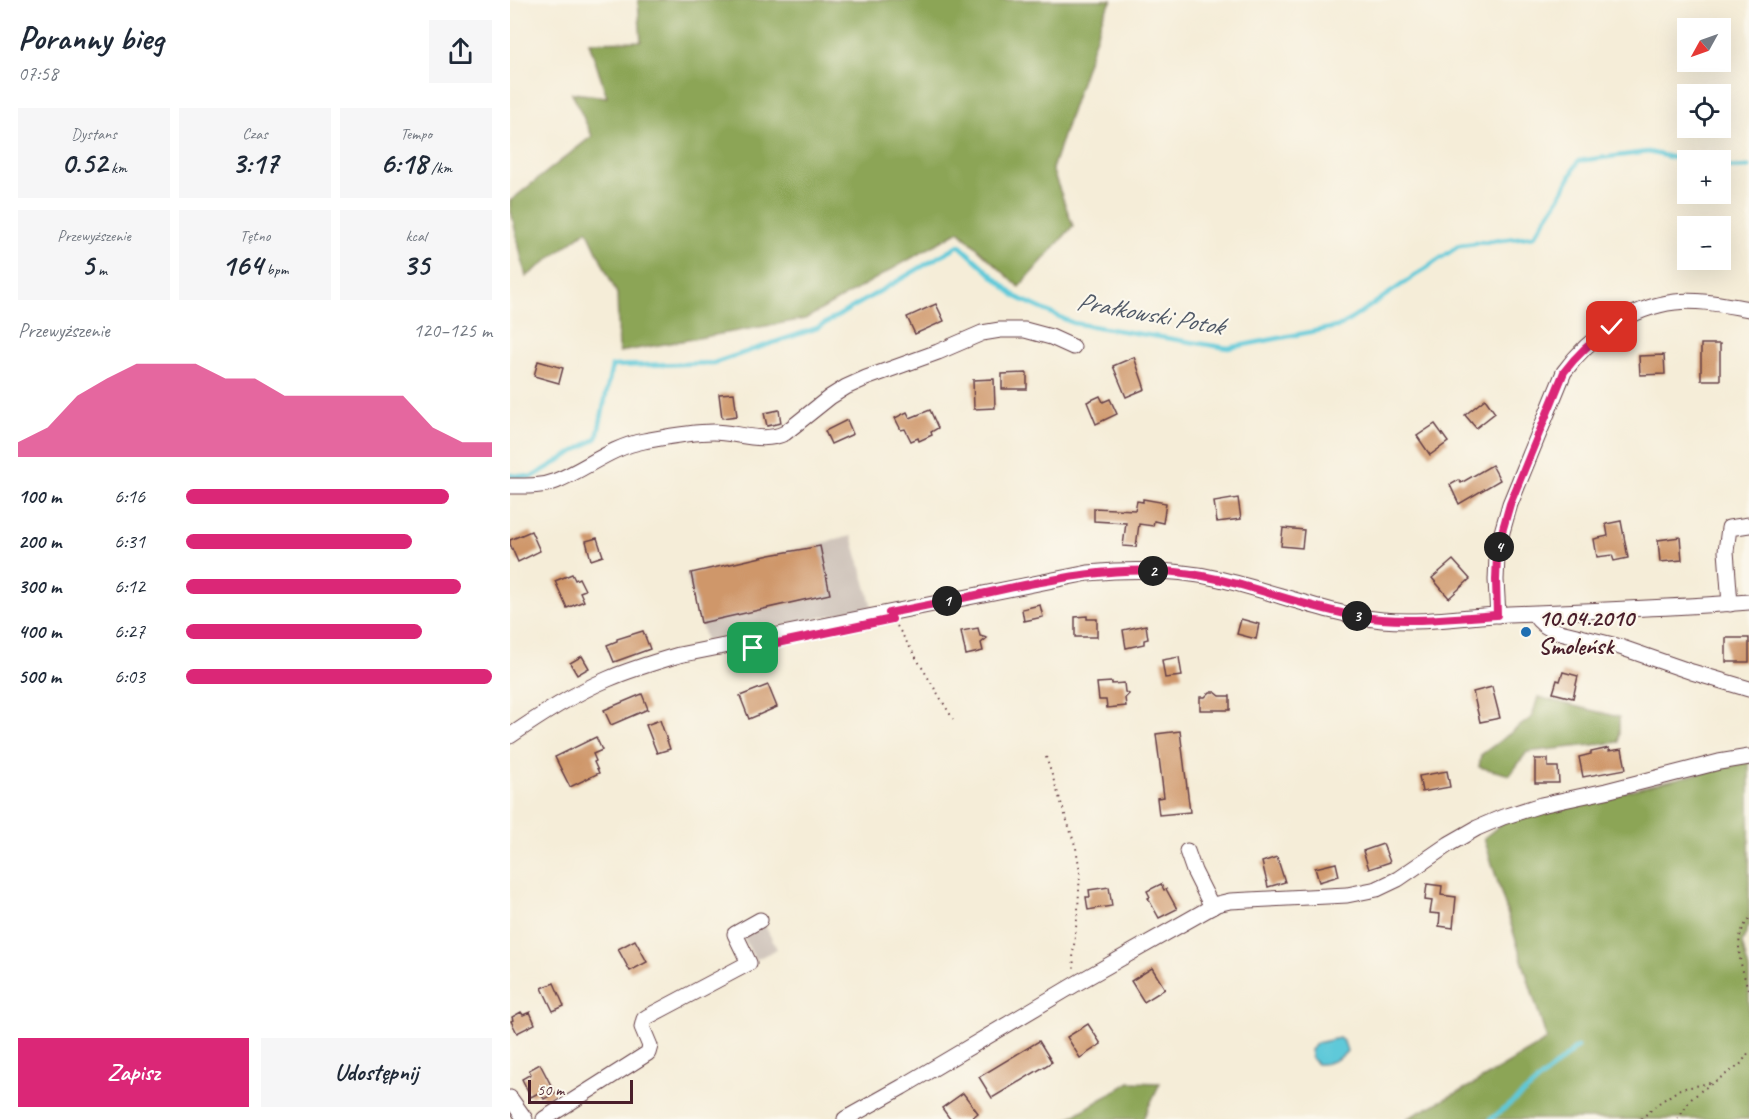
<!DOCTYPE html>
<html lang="pl">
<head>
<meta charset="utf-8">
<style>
	body { margin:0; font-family:Caveat,sans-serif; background:#f6f6f7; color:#1f2937; height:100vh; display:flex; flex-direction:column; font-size:22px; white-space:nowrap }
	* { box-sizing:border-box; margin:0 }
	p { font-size:20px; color:#747a83 }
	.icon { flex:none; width:33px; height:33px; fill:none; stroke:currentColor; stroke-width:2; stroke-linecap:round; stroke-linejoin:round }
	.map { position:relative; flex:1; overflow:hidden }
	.sheet { display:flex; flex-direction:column; background:#fff; width:510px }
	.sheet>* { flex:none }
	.needle { width:39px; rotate:230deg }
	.fabs { position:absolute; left:1167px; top:18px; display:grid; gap:12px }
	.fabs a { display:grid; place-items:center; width:54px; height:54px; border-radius:0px; background:#fff; box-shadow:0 6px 24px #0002; font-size:30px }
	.scale { position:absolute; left:18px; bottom:15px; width:105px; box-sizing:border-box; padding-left:6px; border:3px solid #4a1f2b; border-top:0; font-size:16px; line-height:21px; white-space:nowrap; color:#4a1f2b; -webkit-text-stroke:4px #fbf7ec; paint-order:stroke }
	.pin { position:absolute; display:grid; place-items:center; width:51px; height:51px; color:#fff; margin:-26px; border-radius:12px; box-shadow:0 3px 9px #0006 }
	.km { position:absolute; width:30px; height:30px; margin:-15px; border-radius:50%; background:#222; color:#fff; font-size:16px; line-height:30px; text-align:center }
	.round { display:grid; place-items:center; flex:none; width:63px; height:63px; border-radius:0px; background:#f6f6f7 }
	.summary { display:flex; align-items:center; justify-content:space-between; height:102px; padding:0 18px }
	h1 { font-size:33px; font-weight:800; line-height:45px }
	.figures { display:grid; grid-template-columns:repeat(3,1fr); gap:9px; height:102px; padding:6px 18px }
	.figures div { display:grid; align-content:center; border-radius:0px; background:#f6f6f7; text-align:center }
	.figures b { font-size:30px; font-weight:800 }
	.figures small { font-size:16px; font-weight:400 }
	.figures p { font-size:16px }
	.chart { height:168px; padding:12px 18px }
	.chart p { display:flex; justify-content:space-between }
	.chart svg { width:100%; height:108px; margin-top:6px; fill:#db2777; opacity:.7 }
	.button { display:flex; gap:12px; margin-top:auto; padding:12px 18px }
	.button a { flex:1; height:69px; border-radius:0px; background:#db2777; color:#fff; font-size:24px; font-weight:800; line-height:69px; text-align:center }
	.button a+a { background:#f6f6f7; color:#1f2937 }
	ul { padding:0 18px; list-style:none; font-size:20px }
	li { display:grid; grid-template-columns:96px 72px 1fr; align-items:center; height:45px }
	li i { height:15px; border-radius:8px; background:#db2777 }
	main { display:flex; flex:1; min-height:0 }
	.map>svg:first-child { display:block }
</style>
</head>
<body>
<main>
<section class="sheet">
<div class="summary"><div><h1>Poranny bieg</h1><p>07:58</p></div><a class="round"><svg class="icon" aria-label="share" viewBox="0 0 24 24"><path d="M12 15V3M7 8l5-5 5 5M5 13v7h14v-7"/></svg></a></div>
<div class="figures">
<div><p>Dystans</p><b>0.52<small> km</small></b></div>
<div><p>Czas</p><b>3:17</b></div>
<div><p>Tempo</p><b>6:18<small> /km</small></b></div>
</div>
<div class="figures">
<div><p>Przewyższenie</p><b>5<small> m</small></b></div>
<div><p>Tętno</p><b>164<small> bpm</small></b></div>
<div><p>kcal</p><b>35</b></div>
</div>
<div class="chart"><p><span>Przewyższenie</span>120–125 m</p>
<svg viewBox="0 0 160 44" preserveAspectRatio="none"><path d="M0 44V38L10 32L20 19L30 12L40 6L50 6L60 6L70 12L80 12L90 19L100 19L110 19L120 19L130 19L140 32L150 38L160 38V44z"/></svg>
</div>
<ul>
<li><b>100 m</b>6:16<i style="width:86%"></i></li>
<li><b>200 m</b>6:31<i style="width:74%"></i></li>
<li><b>300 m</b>6:12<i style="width:90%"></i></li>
<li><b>400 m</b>6:27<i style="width:77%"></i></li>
<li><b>500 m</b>6:03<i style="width:100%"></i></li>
</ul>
<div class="button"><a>Zapisz</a><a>Udostępnij</a></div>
</section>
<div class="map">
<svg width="1239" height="1119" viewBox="0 0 1239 1119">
	<rect width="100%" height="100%" fill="#fbf7ec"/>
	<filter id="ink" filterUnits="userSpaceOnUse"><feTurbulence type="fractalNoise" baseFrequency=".0167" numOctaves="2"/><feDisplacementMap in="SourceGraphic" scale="12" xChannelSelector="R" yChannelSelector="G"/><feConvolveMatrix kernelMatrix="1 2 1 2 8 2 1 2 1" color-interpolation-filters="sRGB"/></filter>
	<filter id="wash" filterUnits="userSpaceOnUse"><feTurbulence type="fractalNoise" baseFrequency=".008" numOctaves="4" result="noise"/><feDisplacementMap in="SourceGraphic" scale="24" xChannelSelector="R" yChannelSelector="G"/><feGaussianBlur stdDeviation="1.35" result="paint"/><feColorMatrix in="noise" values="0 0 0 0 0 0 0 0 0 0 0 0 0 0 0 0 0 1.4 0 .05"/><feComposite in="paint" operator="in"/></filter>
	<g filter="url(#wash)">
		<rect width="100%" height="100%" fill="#f5edd8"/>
		<!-- industrial -->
		<g fill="#cec2b9">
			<polygon points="342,536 362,607 196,641 176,574"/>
			<polygon points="254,924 267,949 245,960 232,935"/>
		</g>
		<!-- forest -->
		<g fill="#8ca557" stroke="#6b6241" stroke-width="1.5">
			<polygon points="128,0 602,0 594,13 542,169 563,226 509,287 449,231 295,319 109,352 107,294 77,230 16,277 0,207 0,201 82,136 62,93 97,97 79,42 131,41"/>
			<polygon points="1028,697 1109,717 1109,742 1017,752 1000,775 969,767 971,755 1022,717"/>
			<polygon points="1239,761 1239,925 1232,943 1239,970 1239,1119 896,1119 964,1084 1037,1040 974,838 995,821"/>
			<polygon points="620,1082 650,1083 633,1119 558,1119"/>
		</g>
		<!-- water -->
		<path fill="#5ec9d9" stroke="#547482" stroke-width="1.5" d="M829,1038c6,3 6,7 8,13 -6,8 -20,14 -30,13l-5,-5 -2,-9 7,-7z"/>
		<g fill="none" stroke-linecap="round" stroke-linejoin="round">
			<!-- stream -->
			<g stroke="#5ec9d9" stroke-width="4.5">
				<polyline points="1210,168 1239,167"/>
				<polyline points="0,475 22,477 87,438 102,366 204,363 307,328 449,245 506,297 563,323 718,348 831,326 950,245 1024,236 1050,197 1068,161 1138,152 1178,161"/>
				<polyline points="981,1119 1019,1089 1067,1047"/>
			</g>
		</g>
		<g id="blocks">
			<!-- building -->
			<g fill="#cf976a">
				<polygon points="426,304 434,321 405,334 397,317"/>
				<rect x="1191" y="344" width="19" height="36"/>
				<polygon points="1154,355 1155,374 1130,375 1129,356"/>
				<polygon points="624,357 635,389 616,397 603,366"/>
				<polygon points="28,361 53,368 49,383 24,376"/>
				<polygon points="517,373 517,389 492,389 492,374"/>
				<polygon points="484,379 485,408 464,409 463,380"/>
				<polygon points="224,393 227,416 212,418 209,394"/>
				<polygon points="590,396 593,402 600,399 607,414 586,424 577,402"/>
				<polygon points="975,399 985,413 966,428 955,415"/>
				<polygon points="269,410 271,423 257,426 254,413"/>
				<polygon points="420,410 428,428 421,432 422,435 409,441 408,438 401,441 395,429 391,430 385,418 397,412 400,418"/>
				<polygon points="337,420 343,434 321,444 315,431"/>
				<polygon points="925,424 938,442 920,455 907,436"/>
				<polygon points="982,465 990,480 949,504 940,485 949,480 951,483"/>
				<polygon points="728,498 731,519 707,522 704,502"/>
				<polygon points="633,499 656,503 653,523 644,521 643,526 629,524 626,547 613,546 616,523 584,521 584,508 625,510 627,501 633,502"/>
				<polygon points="1111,521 1118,558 1104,561 1102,555 1087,557 1084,539 1098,536 1096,524"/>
				<polygon points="773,528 794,530 792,548 771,546"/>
				<polygon points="21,531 30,551 8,562 0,544 0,540"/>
				<polygon points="1170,537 1172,560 1150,562 1148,540"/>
				<polygon points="87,538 93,556 81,560 76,541"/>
				<polygon points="310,546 320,594 191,623 181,573 260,555"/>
				<polygon points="943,560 960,579 939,598 922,578"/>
				<polygon points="62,574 65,580 69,578 75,590 70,592 74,601 57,608 45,581"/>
				<polygon points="530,605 533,617 514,621 512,609"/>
				<polygon points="577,616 577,619 587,619 587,637 565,637 565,617"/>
				<polygon points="731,619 749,624 746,639 727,634"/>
				<polygon points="636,625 638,639 634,640 634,644 616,648 613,630"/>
				<polygon points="468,628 470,636 477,638 471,643 473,651 456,655 451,631"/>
				<polygon points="133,631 140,649 104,662 97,645 107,641 107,639"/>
				<rect x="1216" y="638" width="23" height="24"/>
				<polygon points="72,656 79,668 67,675 60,663"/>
				<polygon points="669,657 672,676 655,678 652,660"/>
				<polygon points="1053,672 1068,676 1063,698 1043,693 1047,680 1050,681"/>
				<polygon points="602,682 602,684 614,683 615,692 619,694 615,698 616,706 597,708 596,700 589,700 587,683"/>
				<polygon points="258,685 267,707 239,719 230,696"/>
				<polygon points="982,687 990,718 970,722 963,692"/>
				<polygon points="700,692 705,692 710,696 720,696 720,710 690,710 690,697 695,697"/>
				<polygon points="132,694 138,709 101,725 94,710"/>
				<polygon points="150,720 160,749 147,753 136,725"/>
				<polygon points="670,731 680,812 649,815 647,798 654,797 646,734"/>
				<polygon points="86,737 92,750 83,754 86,761 84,762 89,773 60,787 45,757"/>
				<polygon points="1099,748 1099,751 1112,749 1116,769 1073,777 1069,757 1081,754 1081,752"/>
				<polygon points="1025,759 1038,759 1038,767 1048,767 1049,783 1025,783"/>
				<polygon points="937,771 940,787 912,792 909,776"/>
				<polygon points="873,844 880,862 859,869 853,851"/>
				<polygon points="767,857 775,882 758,887 752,862"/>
				<polygon points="826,863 829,876 809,882 805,868"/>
				<polygon points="651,884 654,890 656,889 667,909 649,918 638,898 640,897 637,891"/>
				<polygon points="917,884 932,886 931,895 946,897 943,928 929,926 930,914 920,913 922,901 915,900"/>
				<polygon points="599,887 602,906 578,910 576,897 580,897 579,890"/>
				<polygon points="125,940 137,962 120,971 108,949"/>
				<polygon points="642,968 655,989 634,1002 621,981"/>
				<polygon points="44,983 54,1006 43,1011 32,988"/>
				<polygon points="11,1012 13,1015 20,1012 25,1024 7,1033 1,1021 3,1020 2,1017"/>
				<polygon points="578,1024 591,1044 570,1058 557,1037"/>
				<polygon points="529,1041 542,1062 482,1098 469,1077"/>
				<polygon points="30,1064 45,1093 34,1099 30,1092 21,1097 12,1079 21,1074 19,1070"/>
				<polygon points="453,1093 468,1113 461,1119 440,1119 432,1108"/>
			</g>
		</g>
	</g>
	<g filter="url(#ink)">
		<use href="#blocks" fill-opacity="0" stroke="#643e45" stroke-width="1.5"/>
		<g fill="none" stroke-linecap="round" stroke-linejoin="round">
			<!-- minor casing -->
			<g stroke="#643e45" stroke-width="17">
				<g id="minor">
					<path d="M0,486c15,0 31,1 46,-5 30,-12 55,-34 88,-40 22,-4 46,-9 69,-9 23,0 50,12 72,1l45,-36 16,-10 20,-9 72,-26 44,-19 18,-3h25l26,7 22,10"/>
					<polyline points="1220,604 1216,551 1219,528 1239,525"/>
					<path d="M1024,614c6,9 11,13 22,17l61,15 75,26 57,17"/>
					<path d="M988,615l-2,-35 1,-24 5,-24 8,-28 54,-132c25,-35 67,-65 111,-70 24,-3 50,3 74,7"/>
					<path d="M0,736c31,-21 63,-42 98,-57 23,-10 47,-17 71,-24l409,-82c44,-4 88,-4 131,6 54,12 107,35 163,41 42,4 85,-4 127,-6 80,-3 160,-6 240,-12"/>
					<polyline points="677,851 684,871 702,907"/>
					<polyline points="0,1098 15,1119"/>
					<polyline points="34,1119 138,1053 140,1046 132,1027 134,1019 137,1017 239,963 225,934 250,920"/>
					<polyline points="335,1119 392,1087 569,982 707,904 720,901 837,895 867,889 888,879 939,844 967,828 993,817 1031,805 1096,791 1209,762 1239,757"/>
				</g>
			</g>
			<!-- path -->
			<g stroke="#643e45" stroke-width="2" stroke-dasharray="1.5 4.5" stroke-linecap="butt">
				<polyline points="387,626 443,719"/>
				<polyline points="536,757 566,848 570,871 568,910 563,954 564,968"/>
				<path d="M1239,919c-19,23 -6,50 0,74"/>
				<polyline points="1131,1119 1149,1103 1170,1089 1200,1083"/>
				<polyline points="1168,1119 1180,1100 1192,1090 1230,1065 1239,1052"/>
			</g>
			<!-- minor -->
			<use href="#minor" stroke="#fff" stroke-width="15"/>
		</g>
	</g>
	<g fill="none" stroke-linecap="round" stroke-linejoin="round" filter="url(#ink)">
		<!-- route casing -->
		<g stroke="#fff" stroke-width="12">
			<path id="route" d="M243,648l139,-29 -3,-6c40,-8 80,-16 120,-25 51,-10 101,-20 153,-17 68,3 129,34 195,45 46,8 94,2 140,-1l-1,-35 1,-24 5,-24 8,-28 54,-132c14,-19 29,-32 48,-45"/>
		</g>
		<!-- route -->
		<use href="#route" stroke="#db2777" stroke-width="8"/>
	</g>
	<!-- markers -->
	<circle fill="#1f6fb2" stroke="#fbf7ec" stroke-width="2" cx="1016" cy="632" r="6"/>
	<g text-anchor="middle" stroke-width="4.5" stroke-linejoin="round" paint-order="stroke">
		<!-- poi labels -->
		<g font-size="24" font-weight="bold" fill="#4a1f2b" stroke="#fbf7ec" text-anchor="start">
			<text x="1028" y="626">10.04.2010<tspan x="1028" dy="28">Smoleńsk</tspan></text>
		</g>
		<!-- water labels -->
		<g font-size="26" font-style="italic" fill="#515a68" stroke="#fbf7ec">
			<text transform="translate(640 313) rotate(10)" y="9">Prałkowski Potok</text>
		</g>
	</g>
</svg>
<div class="fabs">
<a><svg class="needle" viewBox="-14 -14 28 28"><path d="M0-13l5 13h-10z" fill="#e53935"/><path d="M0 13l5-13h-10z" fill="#747a83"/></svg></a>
<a><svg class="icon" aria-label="locate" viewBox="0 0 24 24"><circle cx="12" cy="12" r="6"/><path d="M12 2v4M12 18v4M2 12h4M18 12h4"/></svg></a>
<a>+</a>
<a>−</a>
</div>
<div class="scale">50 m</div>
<div class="pin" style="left:243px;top:648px;background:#1e9e55"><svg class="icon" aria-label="arrive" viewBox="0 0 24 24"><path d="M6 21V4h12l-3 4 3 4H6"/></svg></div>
<div class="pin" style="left:1102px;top:327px;background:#d93025"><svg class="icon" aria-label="check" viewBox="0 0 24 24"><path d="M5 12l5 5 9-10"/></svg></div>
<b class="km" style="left:437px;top:601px">1</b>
<b class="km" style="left:643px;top:571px">2</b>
<b class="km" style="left:847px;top:616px">3</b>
<b class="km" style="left:989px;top:547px">4</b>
</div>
</main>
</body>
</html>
